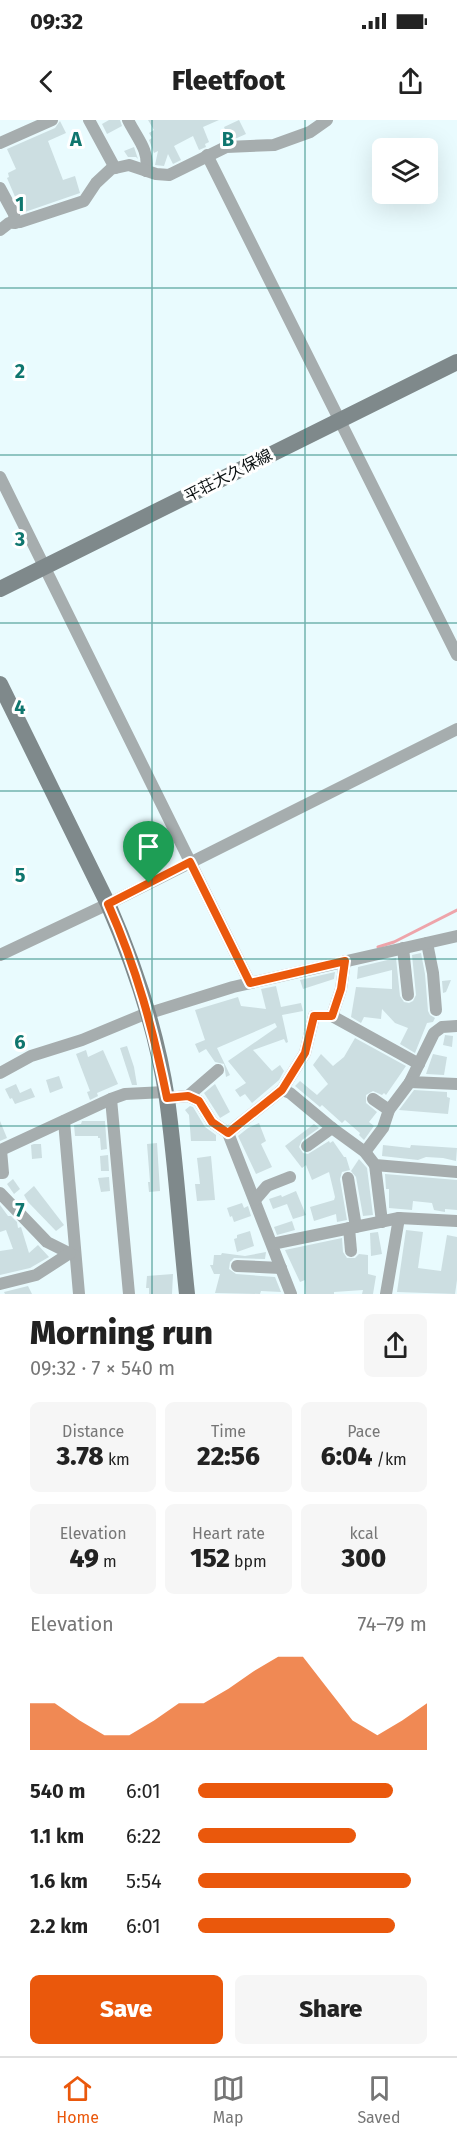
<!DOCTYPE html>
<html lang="en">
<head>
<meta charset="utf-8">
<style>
	body { margin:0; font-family:"Fira Sans","Noto Sans JP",sans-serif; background:#f6f6f6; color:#222; height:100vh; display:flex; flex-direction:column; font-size:22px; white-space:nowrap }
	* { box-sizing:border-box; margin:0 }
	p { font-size:20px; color:#767676 }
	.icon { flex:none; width:33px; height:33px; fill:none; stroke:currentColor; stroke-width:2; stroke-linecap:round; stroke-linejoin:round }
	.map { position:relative; height:1174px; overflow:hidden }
	.drawer { display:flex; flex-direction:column; background:#fff; flex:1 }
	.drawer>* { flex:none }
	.buttons { position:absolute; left:372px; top:18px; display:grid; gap:12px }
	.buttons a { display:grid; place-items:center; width:66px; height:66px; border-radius:9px; background:#fff; box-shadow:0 6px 24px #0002; font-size:30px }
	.pin { position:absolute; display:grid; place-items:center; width:51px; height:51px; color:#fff; margin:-62px -26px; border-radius:50% 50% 50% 0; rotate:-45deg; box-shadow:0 0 6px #0007 }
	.pin .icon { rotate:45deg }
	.round { display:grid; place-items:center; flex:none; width:63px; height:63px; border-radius:9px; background:#f6f6f6 }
	.summary { display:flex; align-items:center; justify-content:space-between; height:102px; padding:0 30px }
	h1 { font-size:33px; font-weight:800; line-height:45px }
	.figures { display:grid; grid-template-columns:repeat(3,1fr); gap:9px; height:102px; padding:6px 30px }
	.figures div { display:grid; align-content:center; border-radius:9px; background:#f6f6f6; text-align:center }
	.figures b { font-size:26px; font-weight:800 }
	.figures small { font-size:16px; font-weight:400 }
	.figures p { font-size:16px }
	.chart { height:168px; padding:12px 30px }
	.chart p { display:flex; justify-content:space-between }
	.chart svg { width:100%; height:108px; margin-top:6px; fill:#ea580c; opacity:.7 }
	.primary-button { display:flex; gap:12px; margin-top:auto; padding:12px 30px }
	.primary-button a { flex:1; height:69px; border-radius:9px; background:#ea580c; color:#fff; font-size:24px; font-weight:800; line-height:69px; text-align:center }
	.primary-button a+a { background:#f6f6f6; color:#222 }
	ul { padding:0 30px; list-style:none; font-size:20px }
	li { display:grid; grid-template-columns:96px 72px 1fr; align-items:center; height:45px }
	li i { height:15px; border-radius:8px; background:#ea580c }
	.status { display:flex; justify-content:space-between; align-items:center; height:42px; padding:0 30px; background:#fff; direction:ltr }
	.status svg { height:16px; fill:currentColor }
	header { display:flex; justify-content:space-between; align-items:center; height:78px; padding:0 30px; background:#fff; font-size:27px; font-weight:800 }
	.tab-bar { display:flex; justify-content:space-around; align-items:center; height:84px; border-top:2px solid #e0e0e0; background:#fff; font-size:16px; color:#767676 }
	.tab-bar a { display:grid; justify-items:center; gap:3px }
	.tab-bar .selected { color:#ea580c }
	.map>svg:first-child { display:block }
</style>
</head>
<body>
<div class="status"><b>09:32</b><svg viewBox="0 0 49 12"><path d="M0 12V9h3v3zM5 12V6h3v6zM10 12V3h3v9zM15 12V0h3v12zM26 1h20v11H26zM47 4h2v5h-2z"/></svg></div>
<header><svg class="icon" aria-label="back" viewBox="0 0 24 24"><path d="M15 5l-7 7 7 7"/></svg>Fleetfoot<svg class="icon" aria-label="share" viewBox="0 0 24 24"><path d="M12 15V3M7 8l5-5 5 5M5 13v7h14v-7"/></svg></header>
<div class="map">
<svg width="457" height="1174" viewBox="0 0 457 1174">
	<rect width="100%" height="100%" fill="#e9fbfe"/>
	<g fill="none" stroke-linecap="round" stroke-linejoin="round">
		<!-- stream -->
		<polyline stroke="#eea4aa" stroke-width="3" points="378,827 394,822 457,790"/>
	</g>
	<!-- building -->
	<g fill="#ccdee1">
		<polygon points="109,0 120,0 122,6 107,14 102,4"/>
		<polygon points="148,0 219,0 203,7 209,22 205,24 206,27 199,30 193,16 174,26 181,40 173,44 168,34 164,46 155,45 158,31 154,33 149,20 152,18 149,13 154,10"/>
		<polygon points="239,0 246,14 237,18 229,19 224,7"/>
		<polygon points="60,1 66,13 48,21 63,60 75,56 80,73 22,93 7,58 9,57 8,53 16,49 7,29 55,8"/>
		<polygon points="134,27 138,39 136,37 128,37 124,31"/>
		<polygon points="421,833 425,854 428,891 430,895 435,898 433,902 427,903 415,933 400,924 408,908 395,903 382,889 381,899 364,897 361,903 351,897 356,867 392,869 392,850 357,859 358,847 396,838 400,876 404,882 409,883 413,881 416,875 412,835"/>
		<polygon points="335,852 334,859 303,869 300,860"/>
		<polygon points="451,860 446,872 443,873 442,861"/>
		<polygon points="276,866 281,887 301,883 303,891 282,895 288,922 286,923 284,919 253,930 272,951 280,945 284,951 279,960 252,983 245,974 240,977 235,970 246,963 228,941 277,907 275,903 217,928 230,955 226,957 224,944 215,942 206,929 199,933 195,924 205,920 195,890 238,877 241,886 266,889 261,869"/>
		<polygon points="445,915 453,916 452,927 443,925"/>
		<polygon points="355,918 406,946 386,975 384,973 382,975 373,971 366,975 366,983 377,992 369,1002 374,1006 364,1020 359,1015 360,1013 345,1000 342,1003 322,985 320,987 295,966 300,961 317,975 328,964 313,945 321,934 333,946 344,937"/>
		<polygon points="127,926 134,947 137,965 132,965 120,928"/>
		<polygon points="86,930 88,937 103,930 118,964 97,973 98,976 90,980 87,972 90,971 76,934"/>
		<polygon points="433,934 447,937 444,955 426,954"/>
		<polygon points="59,956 63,968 50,973 46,960"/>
		<polygon points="16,964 20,973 31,968 35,977 15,984 12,978 10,979 5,969"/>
		<polygon points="215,964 230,992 220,998 204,973"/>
		<polygon points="414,970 447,972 447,977 450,978 448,994 399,990"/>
		<polygon points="190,986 193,987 205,1007 216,1015 216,1021 191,1021 189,995 185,990"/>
		<polygon points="0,1001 7,1018 0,1021"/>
		<polygon points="82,1001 105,1001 107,1029 101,1030 100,1018 98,1018 98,1016 75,1016 74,1005 81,1004"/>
		<polygon points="259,1003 266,1021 261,1024 272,1047 256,1054 238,1016 248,1008"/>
		<polygon points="314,1004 319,1008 302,1020 299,1027 303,1033 308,1034 329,1021 330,1023 333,1021 344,1037 346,1037 350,1050 342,1052 340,1059 347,1100 337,1102 336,1094 314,1101 310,1087 334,1080 335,1077 329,1052 312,1060 306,1045 302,1048 285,1026"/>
		<polygon points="157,1023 160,1071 149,1072 148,1062 150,1062 147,1024"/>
		<polygon points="34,1024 41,1024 42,1038 32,1039 31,1025"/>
		<polygon points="383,1025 410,1028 411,1025 457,1028 456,1041 443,1038 426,1037 418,1040 382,1036"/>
		<polygon points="108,1035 109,1051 101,1051 100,1036"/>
		<polygon points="211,1036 215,1080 197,1081 195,1064 200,1064 197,1038"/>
		<polygon points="359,1039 367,1048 373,1095 363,1096 356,1057 351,1051"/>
		<polygon points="385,1054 457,1060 457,1090 445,1089 445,1092 434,1090 432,1083 413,1081 412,1090 389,1088 389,1069 386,1069"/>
		<polygon points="109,1057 110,1071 101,1072 98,1058"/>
		<polygon points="13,1059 20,1069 14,1074 7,1064"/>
		<polygon points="34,1066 64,1105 56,1111 28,1082 24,1075"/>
		<polygon points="296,1071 306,1095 293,1099 287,1084 273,1089 269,1079 281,1075 282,1077"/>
		<polygon points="242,1083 244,1088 248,1086 251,1096 234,1102 232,1096 230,1097 227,1088"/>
		<polygon points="0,1085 8,1096 11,1096 17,1102 18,1108 21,1107 29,1133 38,1125 49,1137 30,1148 0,1155 0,1131 13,1129 6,1110 0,1112"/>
		<polygon points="292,1101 295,1110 277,1115 274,1107"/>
		<polygon points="406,1110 423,1112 418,1148 441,1151 447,1115 457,1117 457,1160 455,1174 397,1172"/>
		<polygon points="250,1111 254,1126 237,1132 234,1119 237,1118 237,1115"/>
		<polygon points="378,1112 382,1134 371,1136 370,1113"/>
		<polygon points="342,1118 343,1132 347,1138 355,1138 359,1134 368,1135 368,1154 376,1156 373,1174 362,1174 363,1170 334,1172 334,1174 306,1174 305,1160 300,1162 285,1130"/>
		<polygon points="266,1132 265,1139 234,1138 230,1142 229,1149 236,1154 275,1157 281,1172 261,1171 260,1174 215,1173 220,1154 214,1154 210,1145 213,1145 214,1135 221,1135 222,1133 245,1136"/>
		<polygon points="173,1154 172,1174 149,1174 149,1168 146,1168 147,1156"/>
		<polygon points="28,1166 32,1174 5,1174 4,1172"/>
	</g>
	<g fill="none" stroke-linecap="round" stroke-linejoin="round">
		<!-- street -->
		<g stroke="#a6adae" stroke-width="12">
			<polyline points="89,0 115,48"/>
			<path d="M128,0c8,17 22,30 18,51"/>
			<polyline points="0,23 52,0"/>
			<polyline points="207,35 457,535"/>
			<polyline points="0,68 14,94 15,103"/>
			<polyline points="0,110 9,103 20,102 84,81 96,63 111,49 129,45 156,54 169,55 226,27 274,25 310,12 327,0"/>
			<polyline points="0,357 250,863"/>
			<polyline points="427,823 433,853 436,890"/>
			<polyline points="403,828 408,875"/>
			<polyline points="0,835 108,784 457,609"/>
			<polyline points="332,896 419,944"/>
			<polyline points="457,906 442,907 434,913 410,962 457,964"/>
			<polyline points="0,953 31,936 82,920 140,896 233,867 457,816"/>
			<polyline points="282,970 305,933 314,896 332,896 341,869 345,841"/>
			<polyline points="188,976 218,950"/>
			<polyline points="167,978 188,976 199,981 212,1002 228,1013 291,1174"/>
			<polyline points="111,979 129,1174"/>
			<polyline points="373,979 389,990"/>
			<polyline points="64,1001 79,1174"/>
			<polyline points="228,1013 282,970 290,973 332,1008 365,1032 375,1045 457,1052"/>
			<polyline points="307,1026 332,1008"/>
			<polyline points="365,1032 383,1008 389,990 410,962"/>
			<polyline points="375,1045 382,1102"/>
			<polyline points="0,1053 3,1053 1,1030 111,979 125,974 165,972"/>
			<polyline points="348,1058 356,1107"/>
			<polyline points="0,1073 47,1122 75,1136"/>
			<polyline points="255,1080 267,1066 290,1057"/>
			<polyline points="349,1108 351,1131"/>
			<polyline points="272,1124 399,1098 457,1101"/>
			<polyline points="237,1146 281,1148"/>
			<polyline points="0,1164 36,1155 70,1133"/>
			<polyline points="386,1174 399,1098"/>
		</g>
		<!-- secondary -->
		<g stroke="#7f898b" stroke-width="16">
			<polyline points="0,469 457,242"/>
			<path d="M0,564l108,220c27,62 49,128 59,195 9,65 13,130 20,195"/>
		</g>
	</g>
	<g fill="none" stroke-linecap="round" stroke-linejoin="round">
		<!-- route casing -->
		<g stroke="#fff" stroke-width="12">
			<path id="route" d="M190,742l60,121 95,-22 -4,28 -9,27h-18l-9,37 -23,37 -54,43 -16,-11 -13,-21 -11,-5 -21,2c-14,-69 -30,-129 -59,-194z"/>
		</g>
		<!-- route -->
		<use href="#route" stroke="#ea580c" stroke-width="8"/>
	</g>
	<!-- grid -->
	<path fill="none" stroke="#0f766e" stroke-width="1.5" stroke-opacity="0.55" d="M152,0v1174M305,0v1174M0,168h457M0,335h457M0,503h457M0,671h457M0,839h457M0,1006h457"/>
	<g text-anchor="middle" stroke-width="6" stroke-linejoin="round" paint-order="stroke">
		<!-- street labels -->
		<g font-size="16" fill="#0b1112" stroke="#fff">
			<text transform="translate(228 355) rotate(-27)" y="6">平荘大久保線</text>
		</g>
	</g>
	<g font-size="20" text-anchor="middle" font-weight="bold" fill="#0f766e" stroke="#fff" stroke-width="6" stroke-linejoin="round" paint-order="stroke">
		<text x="76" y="26">A</text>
		<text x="228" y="26">B</text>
		<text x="20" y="91">1</text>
		<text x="20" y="258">2</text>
		<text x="20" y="426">3</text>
		<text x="20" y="594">4</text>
		<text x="20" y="762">5</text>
		<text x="20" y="929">6</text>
		<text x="20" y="1097">7</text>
	</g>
</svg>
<div class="buttons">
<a><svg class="icon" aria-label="layers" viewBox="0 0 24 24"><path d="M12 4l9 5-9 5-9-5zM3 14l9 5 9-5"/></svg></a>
</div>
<div class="pin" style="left:149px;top:763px;background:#1e9e55"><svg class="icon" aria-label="arrive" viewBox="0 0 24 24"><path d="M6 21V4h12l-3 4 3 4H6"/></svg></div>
</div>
<section class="drawer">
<div class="summary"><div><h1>Morning run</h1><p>09:32 · 7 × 540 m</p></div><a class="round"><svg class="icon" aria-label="share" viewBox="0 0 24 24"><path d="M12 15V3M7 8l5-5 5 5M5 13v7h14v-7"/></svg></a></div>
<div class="figures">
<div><p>Distance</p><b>3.78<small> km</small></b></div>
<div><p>Time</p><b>22:56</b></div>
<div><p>Pace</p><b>6:04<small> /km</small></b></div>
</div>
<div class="figures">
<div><p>Elevation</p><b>49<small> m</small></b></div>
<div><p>Heart rate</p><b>152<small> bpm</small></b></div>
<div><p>kcal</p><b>300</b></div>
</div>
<div class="chart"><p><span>Elevation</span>74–79 m</p>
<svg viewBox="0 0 160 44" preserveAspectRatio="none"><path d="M0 44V25L10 25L20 32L30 38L40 38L50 32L60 25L70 25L80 19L90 12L100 6L110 6L120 19L130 32L140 38L150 32L160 25V44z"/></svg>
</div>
<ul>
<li><b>540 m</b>6:01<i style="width:85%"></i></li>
<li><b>1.1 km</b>6:22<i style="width:69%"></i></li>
<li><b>1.6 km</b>5:54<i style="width:93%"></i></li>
<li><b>2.2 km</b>6:01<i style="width:86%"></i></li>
</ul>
<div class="primary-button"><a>Save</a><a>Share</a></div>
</section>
<nav class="tab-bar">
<a class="selected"><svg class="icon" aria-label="home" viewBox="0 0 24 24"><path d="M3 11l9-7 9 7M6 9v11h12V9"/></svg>Home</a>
<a><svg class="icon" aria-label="map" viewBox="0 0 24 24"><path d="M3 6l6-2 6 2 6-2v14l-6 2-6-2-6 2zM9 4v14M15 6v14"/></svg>Map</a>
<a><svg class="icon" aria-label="saved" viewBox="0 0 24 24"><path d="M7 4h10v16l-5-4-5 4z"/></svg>Saved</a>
</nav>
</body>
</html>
